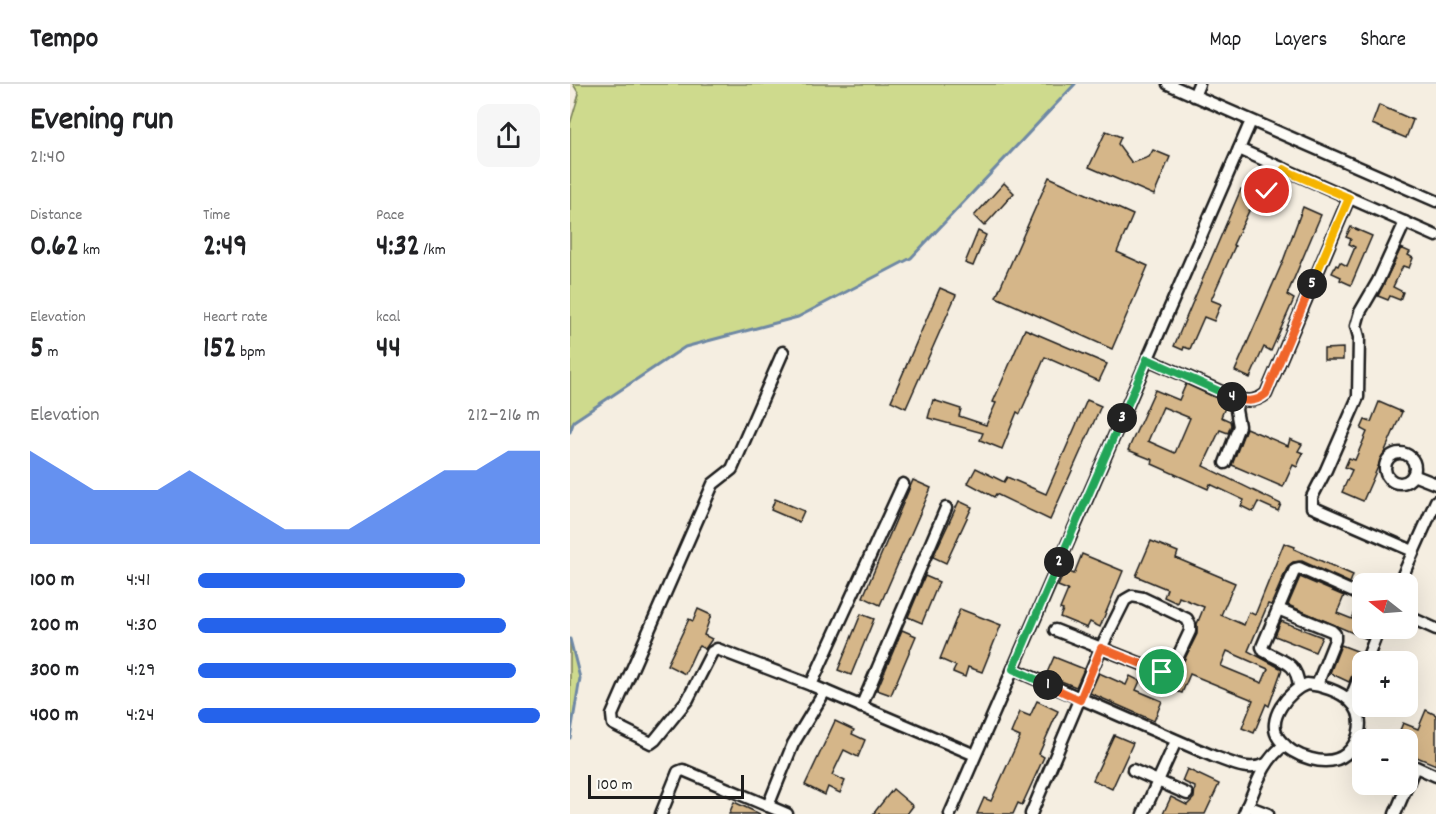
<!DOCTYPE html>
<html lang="en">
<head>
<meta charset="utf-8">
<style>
	body { margin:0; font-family:Dekko,sans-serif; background:#f6f6f6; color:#202124; height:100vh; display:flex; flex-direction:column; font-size:22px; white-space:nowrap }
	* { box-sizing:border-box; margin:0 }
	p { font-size:20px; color:#757577 }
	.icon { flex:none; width:33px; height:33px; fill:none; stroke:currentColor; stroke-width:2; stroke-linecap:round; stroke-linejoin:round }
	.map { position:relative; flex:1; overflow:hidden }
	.details { display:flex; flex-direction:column; background:#fff; width:570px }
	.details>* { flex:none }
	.needle { width:39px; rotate:287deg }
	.fabs { position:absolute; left:782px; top:489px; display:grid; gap:12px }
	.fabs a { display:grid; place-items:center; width:66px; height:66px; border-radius:12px; background:#fff; box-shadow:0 6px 24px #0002; font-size:30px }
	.scale { position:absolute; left:18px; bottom:15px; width:156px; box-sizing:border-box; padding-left:6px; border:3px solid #1c1c1c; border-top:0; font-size:16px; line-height:21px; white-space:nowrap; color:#1c1c1c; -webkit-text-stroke:4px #fdfcf7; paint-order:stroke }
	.pin { position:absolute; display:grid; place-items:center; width:51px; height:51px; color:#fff; margin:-26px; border:3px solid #fff; border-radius:50%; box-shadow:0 2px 6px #0007 }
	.km { position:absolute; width:30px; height:30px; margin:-15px; border-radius:50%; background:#222; color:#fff; font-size:16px; line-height:30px; text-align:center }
	.round { display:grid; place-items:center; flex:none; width:63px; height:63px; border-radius:12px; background:#f6f6f6 }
	.headline { display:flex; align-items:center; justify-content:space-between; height:102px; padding:0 30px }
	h1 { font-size:33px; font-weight:700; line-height:45px }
	.figures { display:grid; grid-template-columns:repeat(3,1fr); gap:9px; height:102px; padding:6px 30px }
	.figures div { display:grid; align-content:center }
	.figures b { font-size:30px; font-weight:700 }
	.figures small { font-size:16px; font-weight:400 }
	.figures p { font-size:16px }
	.chart { height:168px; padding:12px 30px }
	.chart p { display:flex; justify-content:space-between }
	.chart svg { width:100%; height:108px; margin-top:6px; fill:#2563eb; opacity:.7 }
	ul { padding:0 30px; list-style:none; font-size:20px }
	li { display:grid; grid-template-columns:96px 72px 1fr; align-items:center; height:45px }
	li i { height:15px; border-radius:8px; background:#2563eb }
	header { display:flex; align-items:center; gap:36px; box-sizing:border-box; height:84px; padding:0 30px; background:#fff; border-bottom:2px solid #e0e0e0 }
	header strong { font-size:28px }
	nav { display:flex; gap:33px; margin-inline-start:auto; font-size:21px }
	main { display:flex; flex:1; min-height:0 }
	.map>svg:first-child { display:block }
</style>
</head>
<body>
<header>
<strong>Tempo</strong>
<nav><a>Map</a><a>Layers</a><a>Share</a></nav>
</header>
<main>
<section class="details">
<div class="headline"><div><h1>Evening run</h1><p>21:40</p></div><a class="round"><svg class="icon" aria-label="share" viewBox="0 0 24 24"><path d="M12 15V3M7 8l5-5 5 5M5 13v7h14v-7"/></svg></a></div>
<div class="figures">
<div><p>Distance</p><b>0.62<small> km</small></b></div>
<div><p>Time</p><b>2:49</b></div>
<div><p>Pace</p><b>4:32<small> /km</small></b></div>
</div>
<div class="figures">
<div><p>Elevation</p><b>5<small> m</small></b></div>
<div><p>Heart rate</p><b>152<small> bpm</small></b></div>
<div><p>kcal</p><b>44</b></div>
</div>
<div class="chart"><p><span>Elevation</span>212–216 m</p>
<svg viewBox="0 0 160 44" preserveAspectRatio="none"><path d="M0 44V6L10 14L20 22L30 22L40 22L50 14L60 22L70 30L80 38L90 38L100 38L110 30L120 22L130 14L140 14L150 6L160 6V44z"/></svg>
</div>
<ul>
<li><b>100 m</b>4:41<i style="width:78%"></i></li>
<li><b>200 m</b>4:30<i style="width:90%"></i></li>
<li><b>300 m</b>4:29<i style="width:93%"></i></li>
<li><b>400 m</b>4:24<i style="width:100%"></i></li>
</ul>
</section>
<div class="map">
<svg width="866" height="730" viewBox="0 0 866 730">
	<rect width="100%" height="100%" fill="#f5eee1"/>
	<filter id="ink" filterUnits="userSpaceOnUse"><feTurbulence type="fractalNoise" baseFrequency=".0167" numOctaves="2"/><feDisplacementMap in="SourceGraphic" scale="12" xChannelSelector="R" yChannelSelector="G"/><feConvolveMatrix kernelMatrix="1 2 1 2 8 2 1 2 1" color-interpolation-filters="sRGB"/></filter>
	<g filter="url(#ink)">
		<!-- green -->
		<g fill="#ceda8d" stroke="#757b54" stroke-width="1.5">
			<polygon points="3,0 505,0 341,174 228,233 115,263 4,337 0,348 0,40 9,10"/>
			<polygon points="0,555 10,594 0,654"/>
		</g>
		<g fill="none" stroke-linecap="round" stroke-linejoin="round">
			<!-- stream -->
			<g stroke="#6e88a4" stroke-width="3">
				<polyline points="0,348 4,337 115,263 228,233 341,174 505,0"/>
				<polyline points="0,555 10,594 0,654"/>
			</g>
		</g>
		<!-- building -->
		<g fill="#d5b689" stroke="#1c1c1c" stroke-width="1.5" fill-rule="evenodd">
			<polygon points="809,21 843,36 836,54 802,40"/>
			<polygon points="536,47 551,53 548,60 562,79 579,73 583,66 600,73 584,111 519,83"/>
			<polygon points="479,93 563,131 547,168 578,182 542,265 426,213"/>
			<polygon points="434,99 444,109 414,142 404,132"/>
			<polygon points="671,105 686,112 663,161 665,162 641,216 651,220 644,237 634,233 620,265 614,263 613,266 604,262"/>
			<polygon points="733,123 751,131 717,211 724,215 701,267 694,263 680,294 665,287 713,177"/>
			<polygon points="781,143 802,152 781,201 770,196 771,193 762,189 766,181 768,182 770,178 777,182 785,163 779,160 781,155 776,153"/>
			<polygon points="408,147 416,151 403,182 395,179"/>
			<polygon points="831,164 840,168 838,171 843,174 839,184 833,182 823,203 833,208 830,216 820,212 818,216 808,212"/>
			<polygon points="370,204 386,211 336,324 321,317"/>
			<polygon points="455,245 537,280 529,297 475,273 450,330 447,328 432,365 410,356 413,349 358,334 363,316 391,325 389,332 416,341 426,319 423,318"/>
			<polygon points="773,264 773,276 754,276 754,265"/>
			<path d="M616,300l41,19 -6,14 9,4 1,4 -3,8 -8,-3 -17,36 78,38 -3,7 -20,-9 -5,10 -12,-6 3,-6 -34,-16 -2,5 -56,-25 1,-4 -25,-10 27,-60 24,10zM593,323l27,11 -15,35 -27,-12z"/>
			<polygon points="517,316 531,322 480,436 426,410 424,413 398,399 406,384 434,398 437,393 476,410"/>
			<polygon points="809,318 832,328 793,417 772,408 782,386 775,383 779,374 785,376 797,348 791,345 795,336 801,338"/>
			<polygon points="676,344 718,362 720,355 732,360 728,367 733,369 727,383 723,381 713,403 662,381"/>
			<polygon points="343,396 361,404 310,521 293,513"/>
			<polygon points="205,415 234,427 229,438 201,426"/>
			<polygon points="389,417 402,423 376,479 363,473"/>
			<path d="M581,457l27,11 -2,6 59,25 -14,32 23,10 5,-13 6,3 29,-72 11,4 -1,2 59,26 -3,8 -48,-22 -9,1 -5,4 -17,39 -3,-1 -20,47 34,18 -13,37 -3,-2 -12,29 -12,-5 11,-28 -63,-26 -8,19 -12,-4 27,-55v-10l7,-17 -25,-10 -2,6 -13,-6 3,-8 -31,-13zM657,567l41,18 -6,14 -41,-17z"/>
			<polygon points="512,470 553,487 530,543 520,538 517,544 490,533 493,526 490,525 498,506 488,502 495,486 504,490"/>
			<polygon points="355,492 369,498 352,539 338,533"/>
			<polygon points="730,493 774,512 767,529 782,535 784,530 792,533 792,544 801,544 797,555 718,521"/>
			<polygon points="128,525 141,531 134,551 142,555 135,565 129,562 126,566 115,590 97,581 119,535 123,537"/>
			<polygon points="390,525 431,541 412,588 398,583 395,593 383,588 386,582 370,575"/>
			<polygon points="291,530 304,535 281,591 268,586"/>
			<polygon points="711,537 752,553 745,568 705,552"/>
			<polygon points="332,546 346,552 321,611 307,606"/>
			<polygon points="771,561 792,569 779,598 760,589"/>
			<polygon points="484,573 514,585 506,603 476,591"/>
			<polygon points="529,589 556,601 560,592 570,597 566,606 592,617 584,637 520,609"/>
			<polygon points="467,617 488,627 469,670 474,673 452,721 448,719 443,730 407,730 414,714 421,717 450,653 441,649 450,628 460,632"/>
			<polygon points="856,626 866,631 866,681 837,669 837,656 826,656 833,639 848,645"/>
			<polygon points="265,637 284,646 282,650 295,656 288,673 274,666 262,691 275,697 270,709 258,703 255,711 235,701"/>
			<polygon points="544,651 563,659 542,705 523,696"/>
			<polygon points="617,685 649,700 635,730 593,730 601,713 617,721 624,714 625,703 612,697"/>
			<polygon points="323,705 343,722 337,730 303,730"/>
			<polygon points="164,718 190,730 159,730"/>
		</g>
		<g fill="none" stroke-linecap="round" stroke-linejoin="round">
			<!-- minor casing -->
			<g stroke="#1c1c1c" stroke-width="15">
				<g id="minor">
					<polyline points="598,0 866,117"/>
					<polyline points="624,12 629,0"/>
					<polyline points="669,65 866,152"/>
					<polyline points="697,107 714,85"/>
					<polyline points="835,138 808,197 790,228 786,242 789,253 788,313 756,386 742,413 742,423 843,467"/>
					<polyline points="213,268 162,385 143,400 42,631 43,640 81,659 85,656 118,615 142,568 147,565 241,601 405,671"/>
					<path d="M577,275l91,40c11,3 19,2 28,-5l83,-196"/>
					<circle cx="830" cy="384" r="15"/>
					<polyline points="655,379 669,342 666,326 668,315"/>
					<polyline points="843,391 866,400"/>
					<polyline points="829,500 866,417"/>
					<polyline points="708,525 762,547 765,550 765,556 747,601"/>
					<polyline points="837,532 866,545"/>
					<polyline points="796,578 809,544"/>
					<path d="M443,585l202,88c17,6 33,15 51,7"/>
					<path d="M737,600c13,1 33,7 43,17 16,14 11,40 -4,53 -18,15 -54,3 -67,-15 -14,-19 10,-49 28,-55z"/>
					<polyline points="241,601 333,400"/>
					<path d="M729,602c-3,-25 -15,-23 -35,-35l-2,-4 33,-78 4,-1 63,28"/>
					<polyline points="780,616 792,586"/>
					<polyline points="291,623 376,424"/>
					<polyline points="837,679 866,692"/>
					<polyline points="563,686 617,710"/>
					<polyline points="198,722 223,660 255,607"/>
					<polyline points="677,722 698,730"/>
					<polyline points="91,730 108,688 113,686 217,730"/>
					<polyline points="380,730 681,37"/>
					<polyline points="461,730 531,564 592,588 603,583 620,547 620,541 617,535 573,514 562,512 555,516 531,564 485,546"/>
					<polyline points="573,730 606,657"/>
					<path d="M674,730c11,-24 18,-54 41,-69"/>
					<polyline points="825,730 845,683"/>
				</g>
			</g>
			<!-- minor -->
			<use href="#minor" stroke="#fdfcf7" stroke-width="10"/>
		</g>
	</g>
	<g fill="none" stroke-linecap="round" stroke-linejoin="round" filter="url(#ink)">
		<!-- split-1 casing -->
		<g stroke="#fff" stroke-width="12">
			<polyline id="split-1" points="478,601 510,616 531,564 592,588"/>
		</g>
		<!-- split-2 casing -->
		<g stroke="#fff" stroke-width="12">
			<polyline id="split-2" points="478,601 443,585 489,478"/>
		</g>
		<!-- split-3 casing -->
		<g stroke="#fff" stroke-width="12">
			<polyline id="split-3" points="489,478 552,334"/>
		</g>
		<!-- split-4 casing -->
		<g stroke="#fff" stroke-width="12">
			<polyline id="split-4" points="552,334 577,275 662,313"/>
		</g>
		<!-- split-5 casing -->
		<g stroke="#fff" stroke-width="12">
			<path id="split-5" d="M662,313c13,5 23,6 34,-3l46,-110"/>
		</g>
		<!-- split-6 casing -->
		<g stroke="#fff" stroke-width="12">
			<polyline id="split-6" points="721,89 779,114 742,200"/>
		</g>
		<!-- split-7 casing -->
		<g stroke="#fff" stroke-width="12">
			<polyline id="split-7" points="697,107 714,85 721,89"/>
		</g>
		<!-- split-1 -->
		<use href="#split-1" stroke="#f0652b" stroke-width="8"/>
		<!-- split-2 -->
		<use href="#split-2" stroke="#22a559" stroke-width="8"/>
		<!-- split-3 -->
		<use href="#split-3" stroke="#22a559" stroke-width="8"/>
		<!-- split-4 -->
		<use href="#split-4" stroke="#22a559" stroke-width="8"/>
		<!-- split-5 -->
		<use href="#split-5" stroke="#f0652b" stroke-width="8"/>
		<!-- split-6 -->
		<use href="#split-6" stroke="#f5b400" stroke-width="8"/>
		<!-- split-7 -->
		<use href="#split-7" stroke="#f5b400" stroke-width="8"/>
	</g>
</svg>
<div class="fabs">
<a><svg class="needle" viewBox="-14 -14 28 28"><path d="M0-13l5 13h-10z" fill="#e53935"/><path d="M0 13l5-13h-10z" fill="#757577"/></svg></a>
<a>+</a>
<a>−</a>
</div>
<div class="scale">100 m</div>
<div class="pin" style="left:592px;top:588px;background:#1e9e55"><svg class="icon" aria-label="arrive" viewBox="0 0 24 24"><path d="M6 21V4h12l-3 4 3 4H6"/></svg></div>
<div class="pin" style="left:697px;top:107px;background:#d93025"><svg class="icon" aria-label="check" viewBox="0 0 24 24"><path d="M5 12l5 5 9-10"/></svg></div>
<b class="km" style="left:478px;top:601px">1</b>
<b class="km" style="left:489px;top:478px">2</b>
<b class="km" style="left:552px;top:334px">3</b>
<b class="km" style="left:662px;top:313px">4</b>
<b class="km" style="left:742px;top:200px">5</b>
</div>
</main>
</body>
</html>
